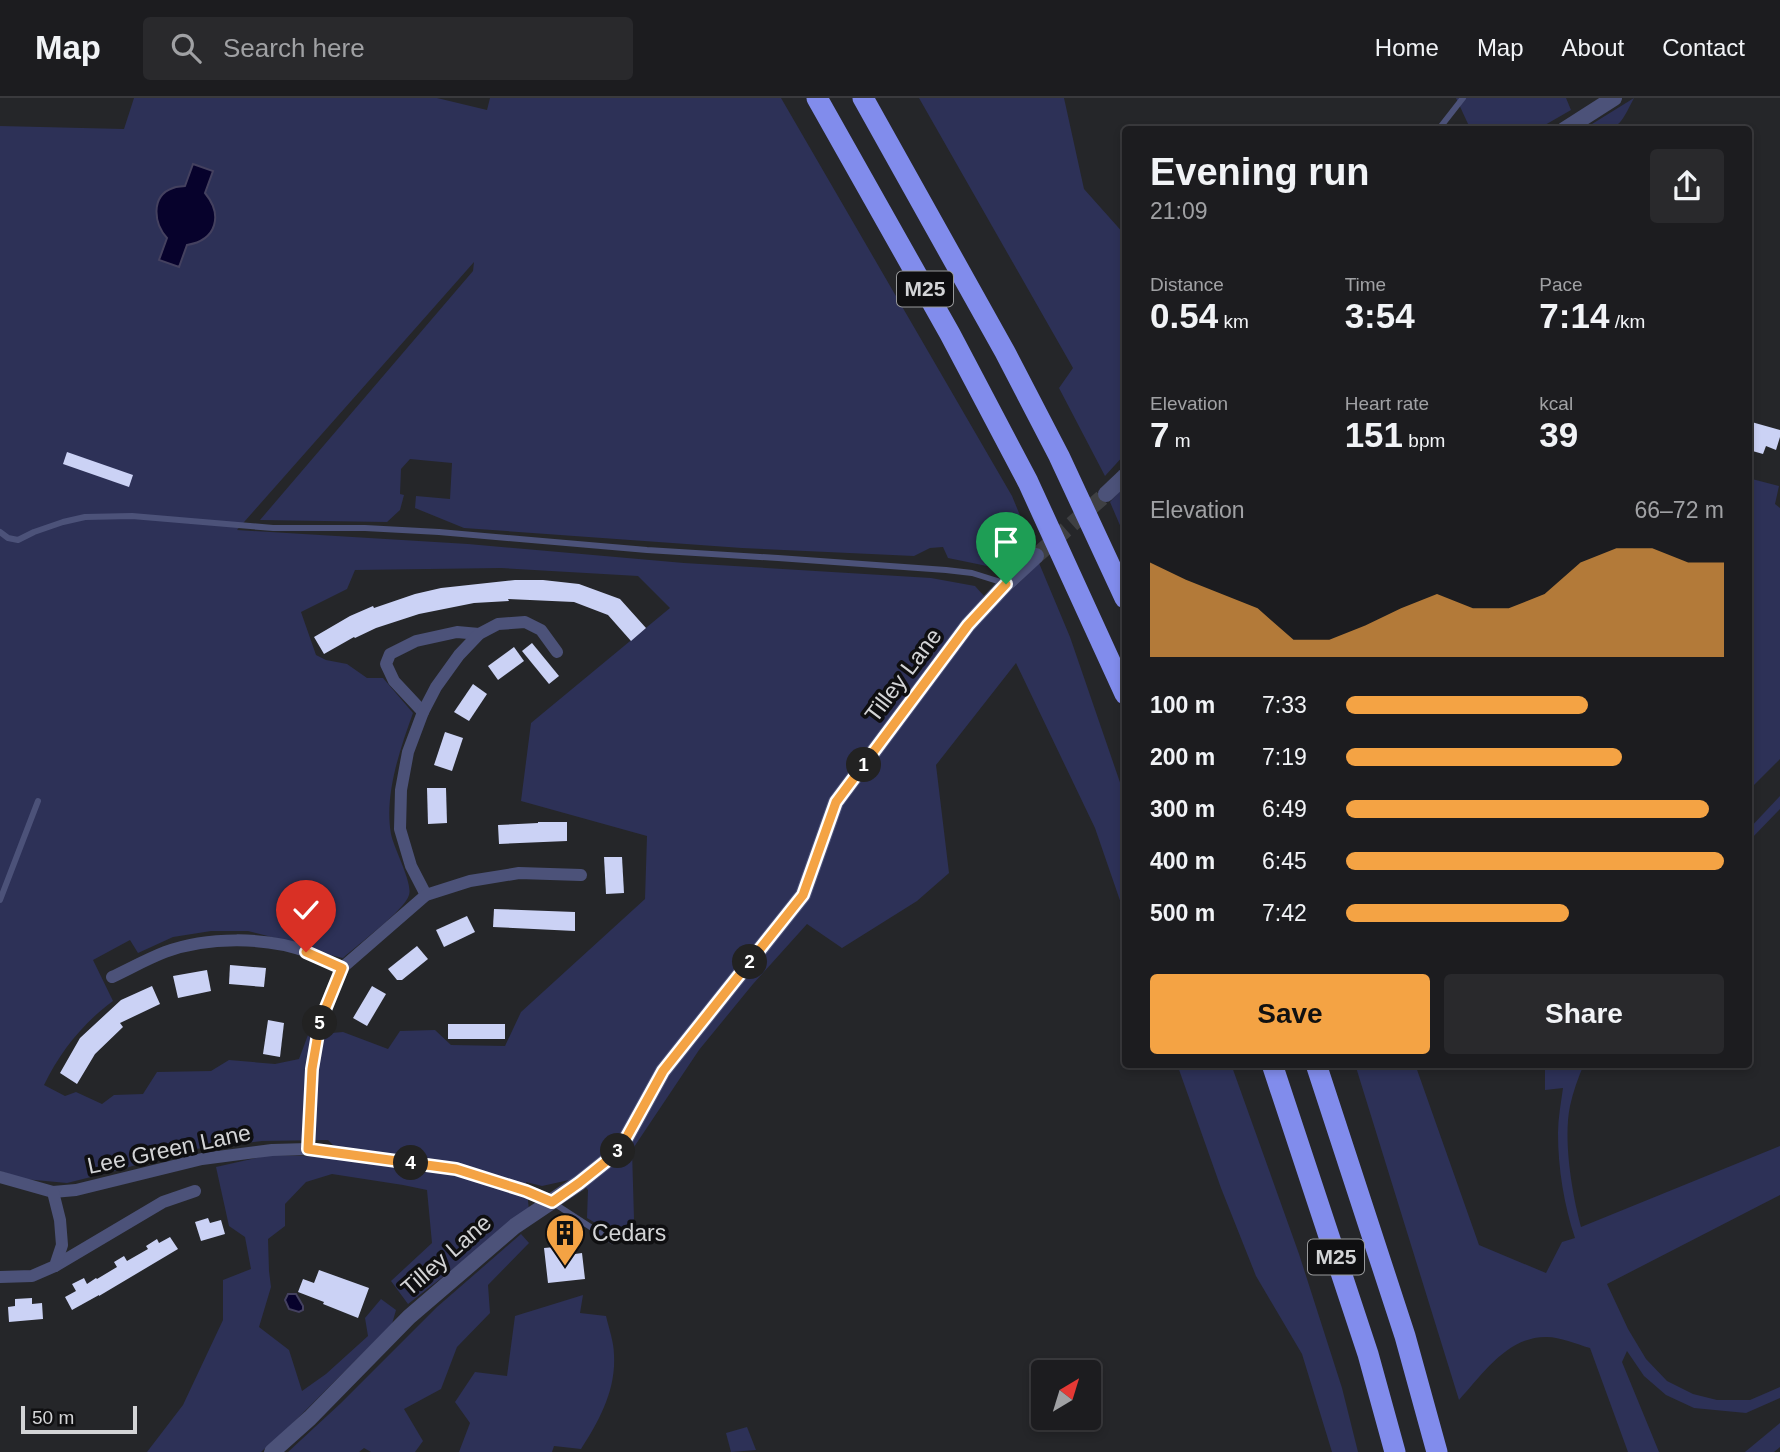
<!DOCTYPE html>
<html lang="en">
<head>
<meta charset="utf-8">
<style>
	body { margin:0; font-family:Arial,sans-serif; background:#29292c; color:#f1f3f6; height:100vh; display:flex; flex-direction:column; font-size:26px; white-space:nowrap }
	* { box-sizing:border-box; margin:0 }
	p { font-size:23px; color:#a0a1a4 }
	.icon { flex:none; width:38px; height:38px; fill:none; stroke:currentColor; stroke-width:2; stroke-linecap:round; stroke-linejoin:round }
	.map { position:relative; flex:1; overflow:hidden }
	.side { position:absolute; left:1122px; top:28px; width:630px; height:942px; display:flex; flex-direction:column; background:#1c1c1f; border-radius:7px; box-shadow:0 4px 10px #0003,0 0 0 2px #3a3a3d }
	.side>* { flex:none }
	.needle { width:46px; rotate:38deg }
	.fabs { position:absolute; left:1031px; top:1262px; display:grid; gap:14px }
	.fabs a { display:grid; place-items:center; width:70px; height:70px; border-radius:7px; background:#1c1c1f; box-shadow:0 4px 10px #0003,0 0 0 2px #3a3a3d; font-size:35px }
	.scale { position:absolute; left:21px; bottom:18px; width:116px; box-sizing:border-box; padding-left:7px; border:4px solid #d3d4d6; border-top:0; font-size:19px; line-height:24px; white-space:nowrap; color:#d3d4d6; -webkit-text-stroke:5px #0f0f11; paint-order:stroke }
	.pin { position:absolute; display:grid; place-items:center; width:60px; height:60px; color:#fff; margin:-72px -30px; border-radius:50% 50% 50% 0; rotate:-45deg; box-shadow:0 0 7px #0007 }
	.pin .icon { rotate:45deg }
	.km { position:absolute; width:35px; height:35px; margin:-18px; border-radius:50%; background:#222; color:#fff; font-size:19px; line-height:35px; text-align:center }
	.round { display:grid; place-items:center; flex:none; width:74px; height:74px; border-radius:7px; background:#29292c }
	.headline { display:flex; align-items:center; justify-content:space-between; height:119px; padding:0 28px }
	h1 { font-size:38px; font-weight:700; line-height:52px }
	.metrics { display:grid; grid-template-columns:repeat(3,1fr); gap:10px; height:119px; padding:7px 28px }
	.metrics div { display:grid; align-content:center }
	.metrics b { font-size:35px; font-weight:700 }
	.metrics small { font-size:19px; font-weight:400 }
	.metrics p { font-size:19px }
	.chart { height:196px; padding:14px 28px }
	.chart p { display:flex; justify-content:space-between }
	.chart svg { width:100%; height:126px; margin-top:7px; fill:#f4a344; opacity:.7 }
	.button { display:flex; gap:14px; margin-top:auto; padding:14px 28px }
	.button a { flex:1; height:80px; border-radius:7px; background:#f4a344; color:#111; font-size:28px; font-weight:700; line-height:80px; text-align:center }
	.button a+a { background:#29292c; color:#f1f3f6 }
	ul { padding:0 28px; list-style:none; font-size:23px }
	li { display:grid; grid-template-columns:112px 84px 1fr; align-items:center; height:52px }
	li i { height:18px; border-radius:9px; background:#f4a344 }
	header { display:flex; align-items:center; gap:42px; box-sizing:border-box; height:98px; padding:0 35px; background:#1c1c1f; border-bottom:2px solid #3a3a3d }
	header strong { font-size:33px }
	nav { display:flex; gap:38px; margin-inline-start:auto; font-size:24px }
	.search { width:490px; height:63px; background:#29292c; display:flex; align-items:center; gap:18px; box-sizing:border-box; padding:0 24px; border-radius:7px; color:#a0a1a4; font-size:26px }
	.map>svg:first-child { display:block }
</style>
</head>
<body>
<header>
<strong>Map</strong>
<div class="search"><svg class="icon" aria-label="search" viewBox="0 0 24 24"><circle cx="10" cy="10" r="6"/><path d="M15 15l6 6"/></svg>Search here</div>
<nav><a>Home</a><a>Map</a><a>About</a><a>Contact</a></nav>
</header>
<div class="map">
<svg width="1780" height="1354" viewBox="0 0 1780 1354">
	<rect width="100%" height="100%" fill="#252629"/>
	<!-- green -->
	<g fill="#2d3157" fill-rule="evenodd">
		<path d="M134,0h303l50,12 3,-12h291l231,398 19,46 -44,24 -39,-8 -5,-11 -13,1 -16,8 -172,-8 -278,-20 -49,-20 1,-12 34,3 2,-36 -42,-4 -9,10 -1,25 4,1 -4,15 -13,12 -127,-2 213,-249 1,-9 -237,268 231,14 216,19 247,15 44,8 19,21 45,-44 31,74 55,160v118l-30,-87 -79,-165 -80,102 13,108 -32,28 -75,47 -35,-24 -54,60 -54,66 -67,100 2,69 -13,19 -34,-20 1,-28 -10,-12 -36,8 -16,-4 3,28 -121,94 -17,-23 41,-38 -5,-53 -24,-5 -71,-11 -26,8 -21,22v22l-17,13 1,32 2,16 -12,40 30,23 13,41 24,-17 42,-38 -3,-18 16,-19 15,11 -4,14 -103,103 -28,25h-114l36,-47 40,-85v-40l28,-11 -6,-32 -16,-11 -13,-59 53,-12 65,2 1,-10 -7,-7 -66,1 -75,9 -68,20 -52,13 -43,-4 -24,-8v-1045l124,3zM501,470l137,8 32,32 -139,115 -10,78 126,35 -2,63 -124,113 -16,34 -54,-1 -16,-15 -35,1 -12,18 -45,-17 -35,3 -9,24 -24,5 -46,-4 -18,11 -54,1 -14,22 -29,1 -12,9 -26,-12 -11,4 -21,-11c16,-33 39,-62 69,-84l-20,-41 37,-20 8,13 35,-16 38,-6h37l66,17 16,7 13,3c14,-13 62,-48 66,-63 4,-12 -15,-46 -18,-61 -7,-39 9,-85 22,-121l-30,-35h-16l-20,-14 -21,-4 -10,-5 -15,-43 46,-23 8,-19z"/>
		<polygon points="919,0 1064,0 1084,91 1125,137 1125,356 1105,378 1059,290 1073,270"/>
		<polygon points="1456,0 1566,0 1571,12 1538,31 1460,31 1469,28"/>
		<path d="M1634,0c-16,31 -15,32 -50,31z"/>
		<polygon points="1748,380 1779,388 1775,406 1780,410 1780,661 1748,693"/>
		<polygon points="1125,387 1125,439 1110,404"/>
		<polygon points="1780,698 1780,711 1748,744 1748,732"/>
		<polygon points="1177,966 1231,966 1299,1156 1342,1290 1358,1354 1332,1354 1302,1256 1256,1178 1221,1090"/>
		<path d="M1355,966h60l64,181 67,28 16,-31 13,-4c-11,-33 -17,-70 -17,-105 0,-15 3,-30 5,-45l-18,2v-26h39c-6,14 -11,28 -14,42 -7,34 2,88 11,121l199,-81v49l-173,89 21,45 18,30 21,22 26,13 24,6h33l30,-13v11l-34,15 -52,-5 -28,-13 -22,-19 -17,-25 -5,11 37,90h-31l-38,-104c-14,-4 -30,-11 -43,-11 -39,-1 -64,37 -88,63z"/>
		<polygon points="521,1136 529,1145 488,1187 490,1215 457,1249 441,1291 404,1311 423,1343 415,1354 371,1354 364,1350 359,1354 288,1354 341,1305 437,1209"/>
		<path d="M583,1197l-3,18 26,3c3,13 8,26 8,39 2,35 -15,66 -33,94l-27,-3 -2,6h-93l11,-29 -15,-21 20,-30 32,4 8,-60z"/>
		<polygon points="1780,1325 1780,1349 1774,1354 1745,1354"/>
		<polygon points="747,1329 756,1352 731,1354 726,1335"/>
	</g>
	<!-- water -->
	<g fill="#07022c" stroke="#44415f" stroke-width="2">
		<path d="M193,66l20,7 -8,22c18,22 12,47 -18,52l-8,22 -20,-7 8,-22c-13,-14 -17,-42 6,-50 4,-2 8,-1 12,-2z"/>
		<polygon points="288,1196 296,1196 303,1208 303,1212 299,1214 289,1211 285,1202"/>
	</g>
	<!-- building -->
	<g fill="#cbd2f5">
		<polygon points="1748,323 1780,332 1780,339 1776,352 1766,348 1763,356 1749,352 1751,344 1748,343"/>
		<polygon points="67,354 133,377 129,389 63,366"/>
		<polygon points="515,482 543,482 579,486 620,501 646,530 631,543 608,517 574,504 508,501 509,503 474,505 419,516 376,530 355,540 354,539 324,556 314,539 350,518 373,508 374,510 415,496 441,490"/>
		<polygon points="532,545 559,578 549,586 522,553"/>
		<polygon points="514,549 524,563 498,582 488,568"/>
		<polygon points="473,586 487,596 469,623 454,614"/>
		<polygon points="445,634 463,640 452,673 434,667"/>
		<polygon points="427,690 446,690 447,725 428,726"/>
		<polygon points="538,724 567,724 567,743 499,746 498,727 538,725"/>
		<polygon points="604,759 622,759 624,795 606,796"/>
		<polygon points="494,811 575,814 575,833 493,829"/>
		<polygon points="467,818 475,834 444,849 436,832"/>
		<polygon points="417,848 428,861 402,882 397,882 388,871"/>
		<polygon points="230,867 266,870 264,889 229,886"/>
		<polygon points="207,872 211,893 178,900 173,878"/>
		<polygon points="152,888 160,906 120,925 123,929 95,956 77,986 60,975 80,940 121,902"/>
		<polygon points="372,888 386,896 367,928 353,920"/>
		<polygon points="268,922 284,925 280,959 263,956"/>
		<rect x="448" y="926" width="57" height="15"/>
		<polygon points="208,1120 210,1125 221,1122 225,1136 201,1143 195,1124"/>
		<polygon points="170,1139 178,1151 99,1198 99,1197 72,1212 65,1199 76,1193 72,1186 84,1180 87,1186 96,1180 97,1181 117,1169 114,1164 124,1158 127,1163 148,1151 146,1148 157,1141 159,1145"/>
		<polygon points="567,1148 568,1157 582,1155 585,1181 548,1185 544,1150"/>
		<polygon points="319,1172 369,1190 358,1220 323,1206 324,1204 298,1194 303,1181 314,1185"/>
		<polygon points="32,1200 32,1206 42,1205 43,1221 9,1224 8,1209 15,1208 15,1201"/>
	</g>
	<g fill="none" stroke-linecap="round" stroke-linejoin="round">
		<!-- tertiary-tunnel -->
		<polyline stroke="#3f4043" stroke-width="16" stroke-dasharray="16 8" stroke-linecap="butt" points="1036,458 1106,396"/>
		<!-- service -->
		<g stroke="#4c5279" stroke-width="6">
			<polyline points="1438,32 1463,0"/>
			<polyline points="0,434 8,440 18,442 34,434 63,424 85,419 132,418 273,430 365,430 439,434 647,452 778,460 946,472 972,475 1004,485"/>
			<polyline points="0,802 38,703"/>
			<polyline points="552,1104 612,1143"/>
		</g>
		<!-- minor -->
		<g stroke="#4c5279" stroke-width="12">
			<polyline points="423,614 394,583 386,566 390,556 416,543 457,534 479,536"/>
			<polyline points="426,797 411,768 400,731 401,692 408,654 423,614 436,589 459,557 479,536 498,526 525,524 541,532 557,554"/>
			<path d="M112,879c17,-8 35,-18 53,-25 41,-15 101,-16 143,0 11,5 22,11 34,16"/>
			<polyline points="308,1051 312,971 320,924 342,870 426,797 470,783 519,775 581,777"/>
			<polyline points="0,1079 53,1094 76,1092 202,1061 272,1052 308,1051 456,1071 526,1093 552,1104"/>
			<polyline points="55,1168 163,1104 195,1093"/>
			<polyline points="0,1179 32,1178 55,1168 62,1147 60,1122 53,1094"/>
		</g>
		<!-- tertiary -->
		<g stroke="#4c5279" stroke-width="16">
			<polyline points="1564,32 1614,0"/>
			<polyline points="1106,396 1125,378"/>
			<polyline points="272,1354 310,1320 409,1219 515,1128 579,1085 619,1053 663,973 803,797 836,704 968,527 1006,486 1036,458"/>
		</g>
		<!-- motorway -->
		<g stroke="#818cec" stroke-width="21">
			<polyline points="817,0 950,236 1028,384 1125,596"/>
			<polyline points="863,0 1005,254 1059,358 1125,500"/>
			<polyline points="1272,966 1368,1256 1395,1354"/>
			<polyline points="1316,966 1405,1238 1437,1354"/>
		</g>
	</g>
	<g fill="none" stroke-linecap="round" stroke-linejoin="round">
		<!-- route casing -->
		<g stroke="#fff" stroke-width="14">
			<polyline id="route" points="306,854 342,870 320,924 312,971 308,1051 456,1071 526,1093 552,1104 579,1085 619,1053 663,973 803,797 836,704 968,527 1006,486"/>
		</g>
		<!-- route -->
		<use href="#route" stroke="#f4a344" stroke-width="9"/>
	</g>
	<!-- icons -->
	<defs>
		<g id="building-pin" transform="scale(2.0125)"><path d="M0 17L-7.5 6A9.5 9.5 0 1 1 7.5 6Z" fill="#f4a344" stroke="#0f0f11"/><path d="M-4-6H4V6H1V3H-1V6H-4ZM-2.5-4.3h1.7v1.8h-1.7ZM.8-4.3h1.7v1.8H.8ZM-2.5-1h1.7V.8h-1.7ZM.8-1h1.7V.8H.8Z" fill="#111"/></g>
	</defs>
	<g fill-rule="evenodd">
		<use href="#building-pin" x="565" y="1135"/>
	</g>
	<g text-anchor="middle" stroke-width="7" stroke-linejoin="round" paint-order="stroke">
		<!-- shield labels -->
		<g fill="#0f0f11" stroke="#98999b" stroke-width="2">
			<rect x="897" y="173.5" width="56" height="35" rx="5"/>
			<rect x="1308" y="1141.5" width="56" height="35" rx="5"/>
		</g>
		<g font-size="21" font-weight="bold" fill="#d3d4d6">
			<text x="925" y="198">M25</text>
			<text x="1336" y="1166">M25</text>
		</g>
		<!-- street labels -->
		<g font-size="23" fill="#d3d4d6" stroke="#0f0f11">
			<text transform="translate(903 577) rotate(-53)" y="8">Tilley Lane</text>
			<text transform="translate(169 1051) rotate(-12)" y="8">Lee Green Lane</text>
			<text transform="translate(446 1157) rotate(-41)" y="8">Tilley Lane</text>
		</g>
		<!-- poi labels -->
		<g font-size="23" fill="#d3d4d6" stroke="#0f0f11" text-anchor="start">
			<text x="592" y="1143">Cedars</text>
		</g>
	</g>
</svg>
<div class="fabs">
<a><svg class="needle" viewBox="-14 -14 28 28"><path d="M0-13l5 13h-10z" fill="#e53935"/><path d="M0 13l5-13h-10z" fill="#a0a1a4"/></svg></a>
</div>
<div class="scale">50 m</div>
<div class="pin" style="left:1006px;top:486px;background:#1e9e55"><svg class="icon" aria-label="arrive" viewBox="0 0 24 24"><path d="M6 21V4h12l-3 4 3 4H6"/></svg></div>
<div class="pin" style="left:306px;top:854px;background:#d93025"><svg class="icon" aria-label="check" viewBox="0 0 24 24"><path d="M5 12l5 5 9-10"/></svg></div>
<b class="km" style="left:864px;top:667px">1</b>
<b class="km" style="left:750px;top:864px">2</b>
<b class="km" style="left:618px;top:1053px">3</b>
<b class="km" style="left:411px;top:1065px">4</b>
<b class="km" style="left:320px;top:925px">5</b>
<section class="side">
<div class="headline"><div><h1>Evening run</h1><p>21:09</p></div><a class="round"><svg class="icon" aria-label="share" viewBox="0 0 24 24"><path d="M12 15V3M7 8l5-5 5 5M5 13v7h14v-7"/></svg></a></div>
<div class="metrics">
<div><p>Distance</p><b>0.54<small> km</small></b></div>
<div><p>Time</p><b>3:54</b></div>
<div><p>Pace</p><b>7:14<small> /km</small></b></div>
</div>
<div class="metrics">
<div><p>Elevation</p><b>7<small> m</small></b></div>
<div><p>Heart rate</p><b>151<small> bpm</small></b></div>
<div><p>kcal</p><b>39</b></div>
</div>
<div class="chart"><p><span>Elevation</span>66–72 m</p>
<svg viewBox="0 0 160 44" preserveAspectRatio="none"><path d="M0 44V11L10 17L20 22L30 27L40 38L50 38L60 33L70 27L80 22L90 27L100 27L110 22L120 11L130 6L140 6L150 11L160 11V44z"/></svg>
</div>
<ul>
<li><b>100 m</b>7:33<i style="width:64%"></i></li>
<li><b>200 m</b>7:19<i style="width:73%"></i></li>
<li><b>300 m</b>6:49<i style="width:96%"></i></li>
<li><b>400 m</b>6:45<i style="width:100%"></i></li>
<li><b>500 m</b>7:42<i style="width:59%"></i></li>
</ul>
<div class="button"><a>Save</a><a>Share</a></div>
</section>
</div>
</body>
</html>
